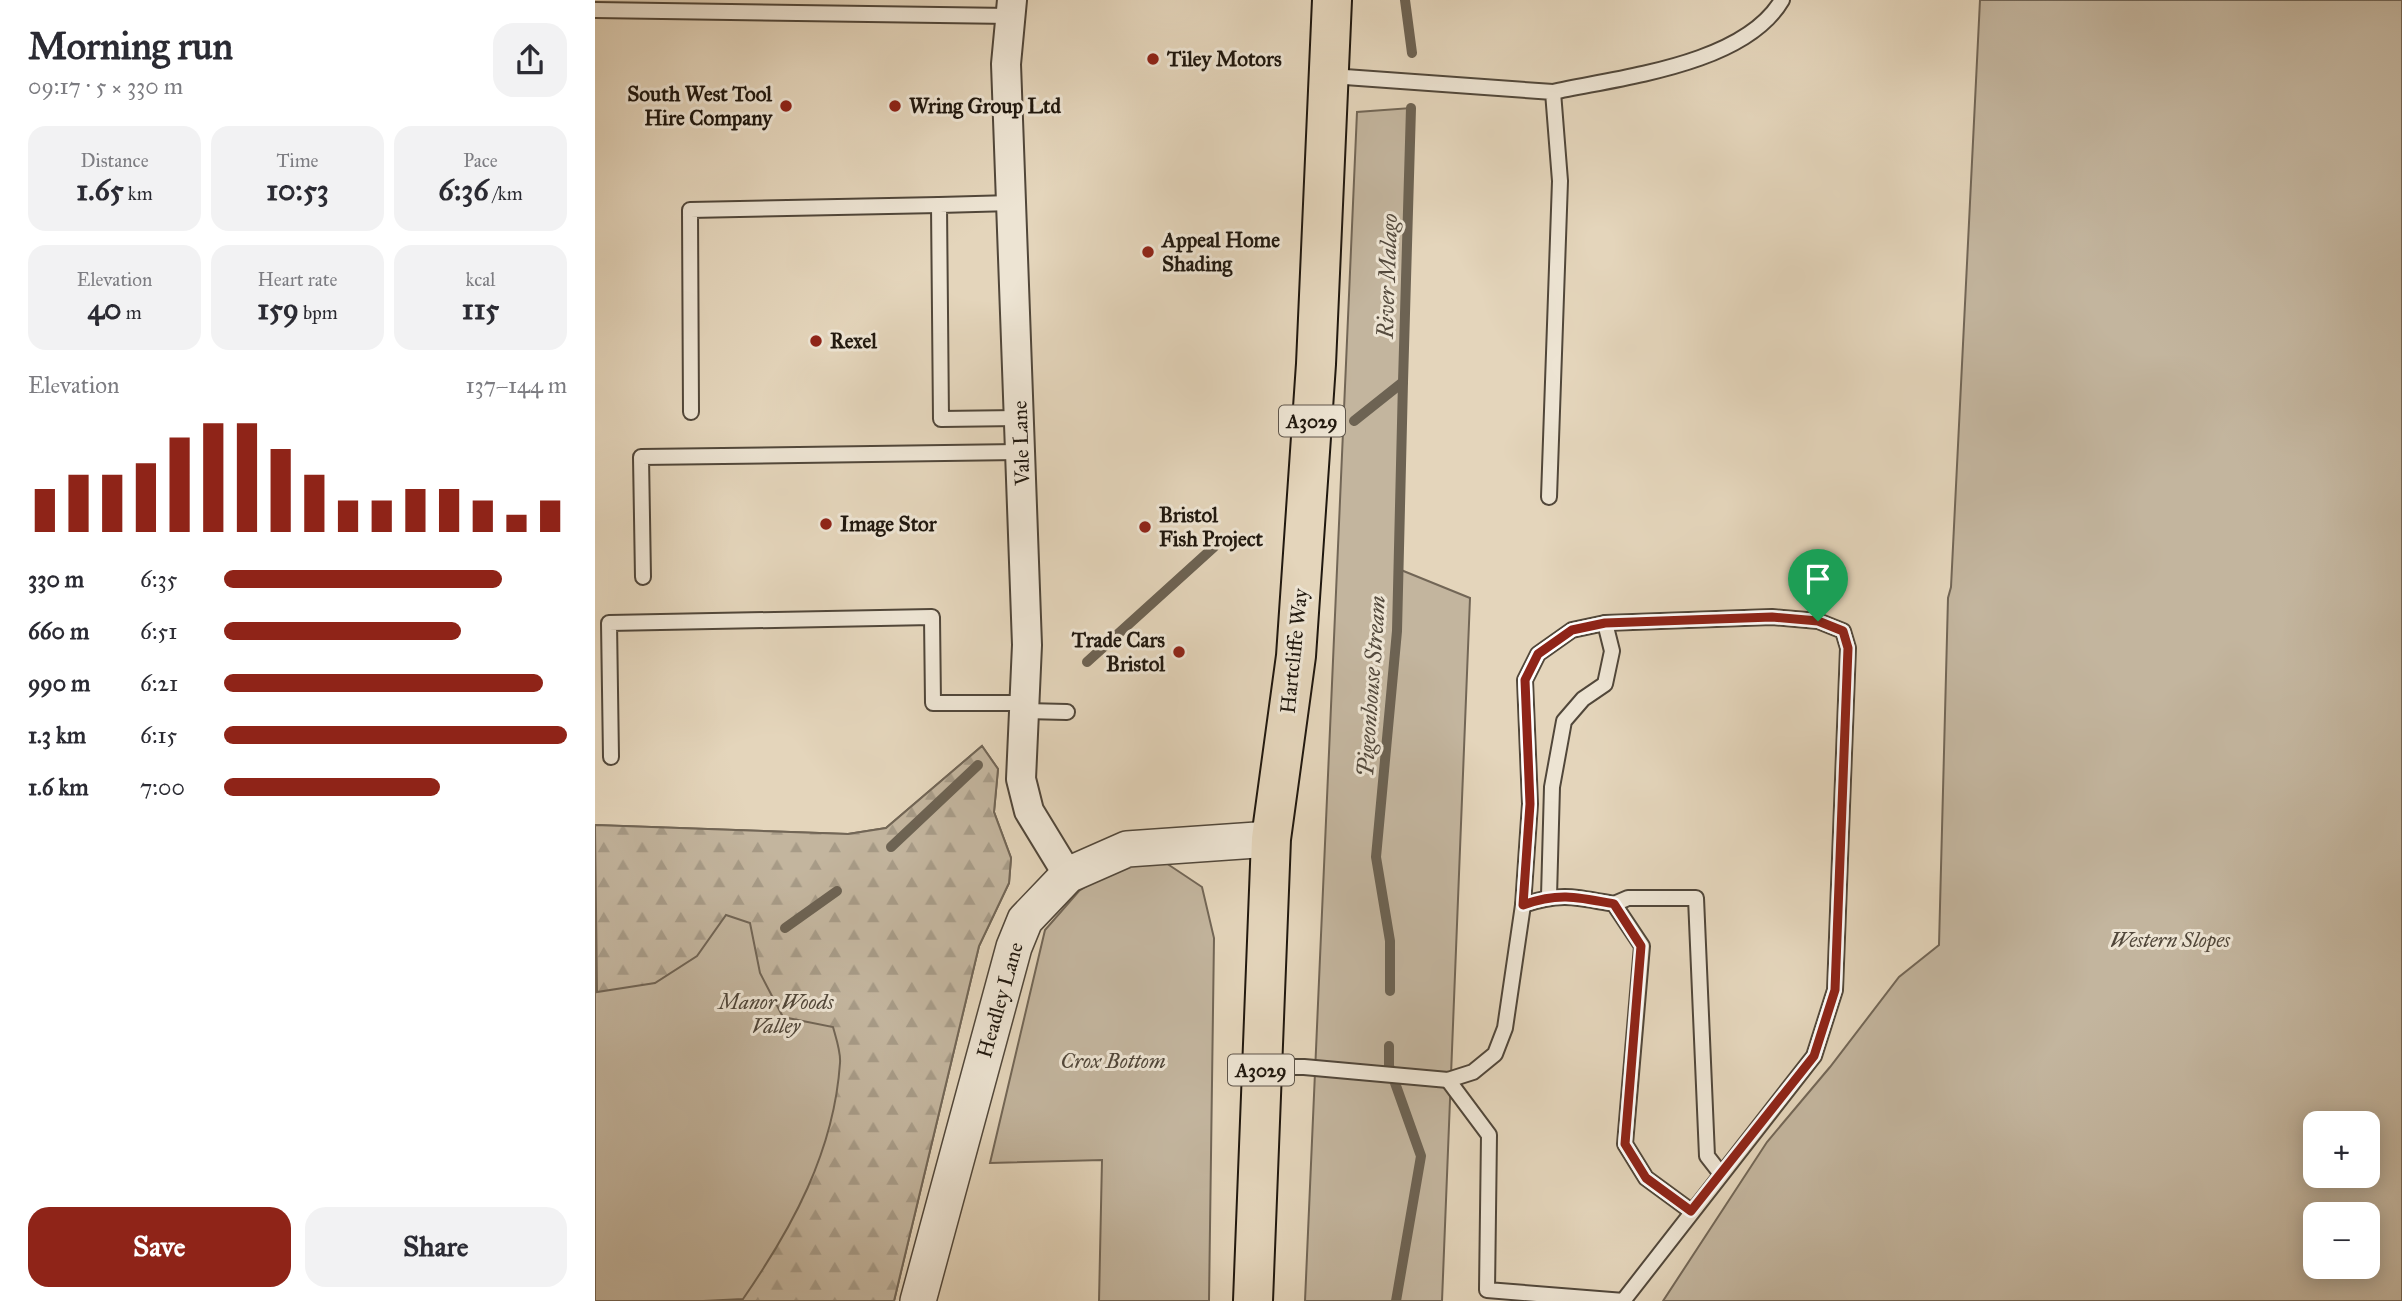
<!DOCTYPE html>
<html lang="en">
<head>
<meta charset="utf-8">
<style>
	body { margin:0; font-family:"IM FELL Great Primer",serif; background:#f2f2f3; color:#2b2b33; height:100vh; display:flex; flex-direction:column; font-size:26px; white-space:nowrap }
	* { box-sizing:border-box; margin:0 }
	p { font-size:23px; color:#7c7c81 }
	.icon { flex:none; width:38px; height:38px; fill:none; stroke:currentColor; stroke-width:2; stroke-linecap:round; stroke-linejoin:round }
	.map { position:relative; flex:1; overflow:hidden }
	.side { display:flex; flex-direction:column; background:#fff; width:595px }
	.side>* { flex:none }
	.fabs { position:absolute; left:1708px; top:1111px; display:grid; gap:14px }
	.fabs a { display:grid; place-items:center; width:77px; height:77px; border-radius:14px; background:#fff; box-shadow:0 4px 18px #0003; font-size:35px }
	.pin { position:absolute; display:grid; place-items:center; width:60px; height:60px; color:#fff; margin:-72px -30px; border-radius:50% 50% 50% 0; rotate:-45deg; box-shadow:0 0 7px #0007 }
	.pin .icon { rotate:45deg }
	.round { display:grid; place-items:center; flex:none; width:74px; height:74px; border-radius:21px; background:#f2f2f3 }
	.head { display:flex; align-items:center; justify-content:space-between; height:119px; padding:0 28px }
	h1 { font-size:38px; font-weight:700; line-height:52px }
	.figures { display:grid; grid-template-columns:repeat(3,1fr); gap:10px; height:119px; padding:7px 28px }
	.figures div { display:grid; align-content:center; border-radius:18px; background:#f2f2f3; text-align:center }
	.figures b { font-size:30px; font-weight:700 }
	.figures small { font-size:19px; font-weight:400 }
	.figures p { font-size:19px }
	.chart { height:196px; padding:14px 28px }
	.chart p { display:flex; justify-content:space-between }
	.chart svg { width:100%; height:126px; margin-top:7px; stroke:#8f2418; stroke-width:6 }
	.button { display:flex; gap:14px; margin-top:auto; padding:14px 28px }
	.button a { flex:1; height:80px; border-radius:21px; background:#8f2418; color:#fff; font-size:28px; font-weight:700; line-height:80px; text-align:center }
	.button a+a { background:#f2f2f3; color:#2b2b33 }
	ul { padding:0 28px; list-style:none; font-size:23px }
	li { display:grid; grid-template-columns:112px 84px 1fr; align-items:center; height:52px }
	li i { height:18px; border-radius:9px; background:#8f2418 }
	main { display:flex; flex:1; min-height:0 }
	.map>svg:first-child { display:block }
</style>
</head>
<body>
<main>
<section class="side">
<div class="head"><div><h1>Morning run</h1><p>09:17 · 5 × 330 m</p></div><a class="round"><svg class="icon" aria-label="share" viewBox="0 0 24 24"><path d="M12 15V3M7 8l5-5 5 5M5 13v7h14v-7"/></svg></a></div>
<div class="figures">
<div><p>Distance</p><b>1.65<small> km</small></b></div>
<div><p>Time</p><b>10:53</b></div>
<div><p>Pace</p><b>6:36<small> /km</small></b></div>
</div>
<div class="figures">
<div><p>Elevation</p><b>40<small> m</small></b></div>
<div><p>Heart rate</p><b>159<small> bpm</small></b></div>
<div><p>kcal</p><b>115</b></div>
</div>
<div class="chart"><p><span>Elevation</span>137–144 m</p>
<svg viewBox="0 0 160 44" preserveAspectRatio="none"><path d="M5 44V29M15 44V24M25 44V24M35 44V20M45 44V11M55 44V6M65 44V6M75 44V15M85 44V24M95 44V33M105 44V33M115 44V29M125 44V29M135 44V33M145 44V38M155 44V33"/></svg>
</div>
<ul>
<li><b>330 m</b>6:35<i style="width:81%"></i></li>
<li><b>660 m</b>6:51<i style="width:69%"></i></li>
<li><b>990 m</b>6:21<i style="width:93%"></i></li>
<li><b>1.3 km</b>6:15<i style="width:100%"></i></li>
<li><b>1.6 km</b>7:00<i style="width:63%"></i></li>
</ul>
<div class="button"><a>Save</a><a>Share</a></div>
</section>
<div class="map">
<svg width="1807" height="1301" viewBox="0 0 1807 1301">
	<defs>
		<pattern id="forest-firs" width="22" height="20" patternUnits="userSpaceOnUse" patternTransform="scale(1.75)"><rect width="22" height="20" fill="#c3b59e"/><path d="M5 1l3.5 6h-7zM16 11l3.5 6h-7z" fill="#a79b87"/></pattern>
	</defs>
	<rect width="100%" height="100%" fill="#e4d5bb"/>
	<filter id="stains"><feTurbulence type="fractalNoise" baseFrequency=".00286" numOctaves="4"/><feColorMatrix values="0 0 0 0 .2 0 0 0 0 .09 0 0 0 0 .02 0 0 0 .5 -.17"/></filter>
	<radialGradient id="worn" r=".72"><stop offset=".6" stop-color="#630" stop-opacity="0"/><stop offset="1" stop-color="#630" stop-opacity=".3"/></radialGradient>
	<!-- green -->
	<g fill="#c3b59e" stroke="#726656" stroke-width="2" fill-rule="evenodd">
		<path d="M1385,0h422v1301h-739l104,-159 63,-75 69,-90 40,-32 9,-347 3,-11zM1720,1124h53v52h-53zM1773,1214v53h-53v-53z"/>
		<polygon points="816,108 806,570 875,598 847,1301 710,1301 762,112"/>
		<polygon points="387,746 403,769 399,812 416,858 414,883 384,946 299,1301 0,1301 0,825 253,834 291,828"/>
		<polygon points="568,861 607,887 619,938 614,1301 504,1301 507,1160 395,1163 450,930 484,891 528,862"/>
	</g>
	<!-- forest -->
	<path fill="url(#forest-firs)" stroke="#726656" stroke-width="2" d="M387,746l16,23 -4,43 17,46 -2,25 -30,63 -85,355h-191l40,-2c49,-71 91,-147 97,-236 1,-11 -4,-25 -7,-36l-50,-10 -23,-44 -10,-50 -24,-8 -29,41 -42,27 -58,9 -2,-167 253,9 38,-6z"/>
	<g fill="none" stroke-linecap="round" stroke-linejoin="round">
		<!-- stream -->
		<g stroke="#6d6353" stroke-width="10">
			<polyline points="810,0 817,53"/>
			<polyline points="759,421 808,382 816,108"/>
			<polyline points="492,662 619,547"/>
			<polyline points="296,847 383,765"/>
			<polyline points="190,928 242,891"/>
			<polyline points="795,991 795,941 781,857 802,631 808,382"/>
			<polyline points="794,1046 794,1066 826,1156 801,1301"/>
		</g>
		<!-- service casing -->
		<g stroke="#51473a" stroke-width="18">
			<g id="service">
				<polyline points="0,10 415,16"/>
				<polyline points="736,76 958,92 965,181 954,497"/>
				<path d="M958,92c68,-15 191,-27 229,-92"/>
				<polyline points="417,203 344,205 346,419 426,418"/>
				<polyline points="96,412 95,210 344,205"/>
				<polyline points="48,577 46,457 427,452"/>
				<polyline points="430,711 472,712"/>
				<polyline points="16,757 14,623 337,617 338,703 430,703"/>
				<polyline points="954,896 957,787 969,721 988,699 1010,684 1017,651 1010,623"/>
				<polyline points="1019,904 1033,898 1101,898 1112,1156 1126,1174"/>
				<path d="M928,905c37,-13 53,-8 91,-1l28,42 -17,198 21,34 45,33"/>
				<polyline points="667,1067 709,1067 853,1080 878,1072 900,1054 910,1028 928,905 935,804 930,680 943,654 977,630 1010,623 1177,617 1223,621 1248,631 1253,648 1240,990 1219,1056 1028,1301"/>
				<polyline points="853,1080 894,1135 892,1290 1029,1301"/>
			</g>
		</g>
		<!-- minor casing -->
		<g stroke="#51473a" stroke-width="32">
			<polyline id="minor" points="417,0 411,64 432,645 426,779 434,811 473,875"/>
		</g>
		<!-- tertiary casing -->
		<g stroke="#51473a" stroke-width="38">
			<polyline id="tertiary" points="323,1301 419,947 430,920 473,875 532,849 676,839"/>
		</g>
		<!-- trunk casing -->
		<g stroke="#20180f" stroke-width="42">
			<polyline id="trunk" points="658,1301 676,839 701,656 721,364 737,0"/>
		</g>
		<!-- service -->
		<use href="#service" stroke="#ede4d3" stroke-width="14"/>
		<!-- minor -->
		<use href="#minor" stroke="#ede4d3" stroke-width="28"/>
		<!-- tertiary -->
		<use href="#tertiary" stroke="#ede4d3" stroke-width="35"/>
		<!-- trunk -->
		<use href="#trunk" stroke="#e4d5bb" stroke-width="38"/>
	</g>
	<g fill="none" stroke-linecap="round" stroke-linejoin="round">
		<!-- route casing -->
		<g stroke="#fff" stroke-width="14">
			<path id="route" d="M1177,617l46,4 25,10 5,17 -13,342 -21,66 -123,155 -45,-33 -21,-34 16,-198 -27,-42c-36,-7 -56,-12 -91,1l7,-101 -5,-124 13,-26 34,-24 33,-7z"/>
		</g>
		<!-- route -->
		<use href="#route" stroke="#8f2418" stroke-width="9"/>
	</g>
	<!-- markers -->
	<g fill="#8f2418" stroke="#ede4d3" stroke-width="2.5">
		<circle cx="558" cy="59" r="7"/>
		<circle cx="191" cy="106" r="7"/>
		<circle cx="300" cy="106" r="7"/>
		<circle cx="553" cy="252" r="7"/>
		<circle cx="221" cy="341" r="7"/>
		<circle cx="231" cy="524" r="7"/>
		<circle cx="550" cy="527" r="7"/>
		<circle cx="584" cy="652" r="7"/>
	</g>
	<g text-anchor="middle" stroke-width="6" stroke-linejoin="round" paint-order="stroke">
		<!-- shield labels -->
		<g fill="#ede4d3" stroke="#5e554a" stroke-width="2">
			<rect x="684" y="405.5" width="66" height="31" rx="5"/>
			<rect x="633" y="1054.5" width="66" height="31" rx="5"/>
		</g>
		<g font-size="19" font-weight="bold" fill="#20180f">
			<text x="717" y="428">A3029</text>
			<text x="666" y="1077">A3029</text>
		</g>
		<!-- poi labels -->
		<g font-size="21" font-weight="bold" fill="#20180f" stroke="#ede4d3" text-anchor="start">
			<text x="572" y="66">Tiley Motors</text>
			<text x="177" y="101" text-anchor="end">South West Tool<tspan x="177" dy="24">Hire Company</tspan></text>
			<text x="314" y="113">Wring Group Ltd</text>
			<text x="567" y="247">Appeal Home<tspan x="567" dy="24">Shading</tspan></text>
			<text x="235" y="348">Rexel</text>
			<text x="564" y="522">Bristol<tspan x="564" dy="24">Fish Project</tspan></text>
			<text x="245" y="531">Image Stor</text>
			<text x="570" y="647" text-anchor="end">Trade Cars<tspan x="570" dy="24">Bristol</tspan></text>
		</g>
		<!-- street labels -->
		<g font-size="21" fill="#20180f" stroke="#ede4d3">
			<text transform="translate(426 443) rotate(-92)" y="7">Vale Lane</text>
			<text transform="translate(699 651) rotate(-84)" y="7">Hartcliffe Way</text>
			<text transform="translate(405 1000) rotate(-74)" y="7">Headley Lane</text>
		</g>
		<!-- park labels -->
		<g font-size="21" font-style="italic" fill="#51473a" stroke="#ede4d3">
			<text x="1575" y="947">Western Slopes</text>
			<text x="181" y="1009">Manor Woods<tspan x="181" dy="24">Valley</tspan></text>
			<text x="518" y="1068">Crox Bottom</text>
		</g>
		<!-- water labels -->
		<g font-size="23" font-style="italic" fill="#544a3d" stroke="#ede4d3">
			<text transform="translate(792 276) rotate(-88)" y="8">River Malago</text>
			<text transform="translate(776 686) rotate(-86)" y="8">Pigeonhouse Stream</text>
		</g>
	</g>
	<rect width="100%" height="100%" filter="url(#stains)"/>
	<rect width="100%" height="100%" fill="url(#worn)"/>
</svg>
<div class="fabs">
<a>+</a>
<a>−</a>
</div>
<div class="pin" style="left:1223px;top:621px;background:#1e9e55"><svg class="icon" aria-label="arrive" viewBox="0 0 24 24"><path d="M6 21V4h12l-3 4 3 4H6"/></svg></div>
</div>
</main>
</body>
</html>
